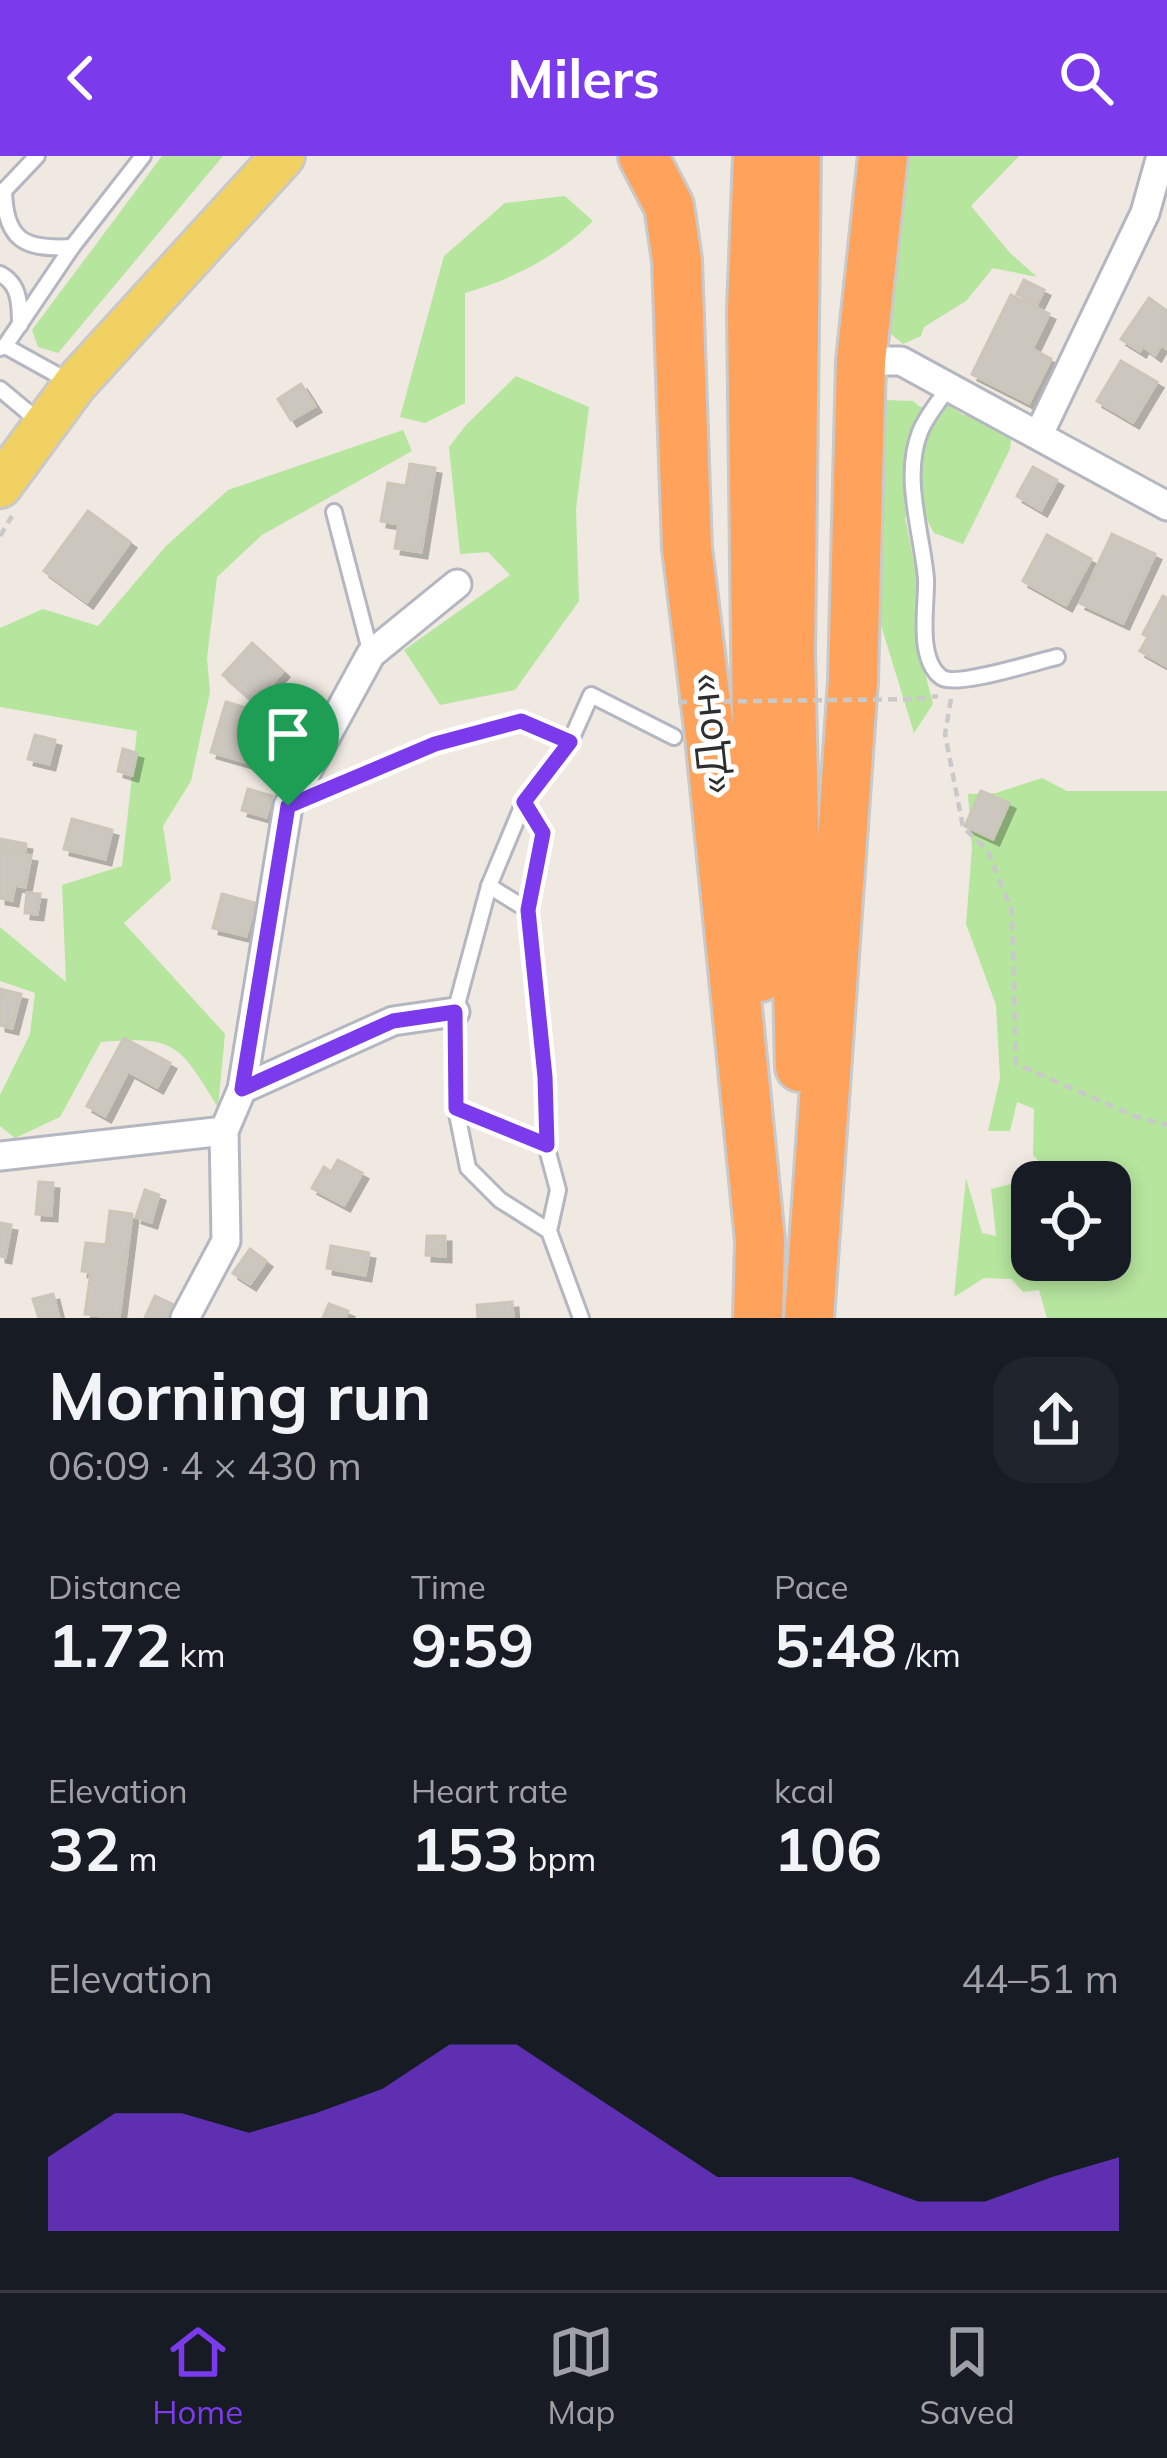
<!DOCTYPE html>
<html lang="en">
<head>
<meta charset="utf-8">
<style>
	body { margin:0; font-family:Mulish,sans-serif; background:#20242c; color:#f1f3f6; height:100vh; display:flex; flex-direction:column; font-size:45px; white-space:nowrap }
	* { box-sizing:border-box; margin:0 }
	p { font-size:39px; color:#9ea1a6 }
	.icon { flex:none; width:66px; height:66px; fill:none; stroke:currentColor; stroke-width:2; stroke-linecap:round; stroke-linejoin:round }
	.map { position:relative; height:1162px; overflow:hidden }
	.sheet { display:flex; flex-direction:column; background:#171b24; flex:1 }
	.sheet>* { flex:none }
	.buttons { position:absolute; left:1011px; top:1005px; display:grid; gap:24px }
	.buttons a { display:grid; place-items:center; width:120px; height:120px; border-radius:24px; background:#171b24; box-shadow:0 6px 18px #0003; font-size:60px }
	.pin { position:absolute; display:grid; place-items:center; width:102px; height:102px; color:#fff; margin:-123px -51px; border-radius:50% 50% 50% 0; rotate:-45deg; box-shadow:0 0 12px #0007 }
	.pin .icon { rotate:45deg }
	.round { display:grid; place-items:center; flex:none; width:126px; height:126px; border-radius:36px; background:#20242c }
	.summary { display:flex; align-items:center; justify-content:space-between; height:204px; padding:0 48px }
	h1 { font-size:66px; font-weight:700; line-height:90px }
	.figures { display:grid; grid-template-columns:repeat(3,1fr); gap:18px; height:204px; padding:12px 48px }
	.figures div { display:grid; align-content:center }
	.figures b { font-size:60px; font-weight:700 }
	.figures small { font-size:33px; font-weight:400 }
	.figures p { font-size:33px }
	.chart { height:336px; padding:24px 48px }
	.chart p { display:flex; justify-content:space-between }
	.chart svg { width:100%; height:216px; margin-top:12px; fill:#7c3aed; opacity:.7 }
	header { display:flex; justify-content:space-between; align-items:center; height:156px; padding:0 48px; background:#7c3aed; color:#fff; font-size:54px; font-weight:700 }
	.menu { display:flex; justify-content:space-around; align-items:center; height:168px; border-top:3px solid #363941; background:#171b24; font-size:33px; color:#9ea1a6 }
	.menu a { display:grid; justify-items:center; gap:6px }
	.menu .selected { color:#7c3aed }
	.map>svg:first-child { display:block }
</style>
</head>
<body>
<header><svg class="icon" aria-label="back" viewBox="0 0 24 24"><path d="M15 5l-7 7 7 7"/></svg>Milers<svg class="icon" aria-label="search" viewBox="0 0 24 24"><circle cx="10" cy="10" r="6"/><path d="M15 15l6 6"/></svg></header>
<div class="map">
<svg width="1167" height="1162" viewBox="0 0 1167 1162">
	<defs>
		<filter id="shadow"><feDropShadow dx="6" dy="6" stdDeviation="0" flood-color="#0004"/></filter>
	</defs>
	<rect width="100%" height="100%" fill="#efe9e1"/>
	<!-- green -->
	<g fill="#b6e59e">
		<polygon points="162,0 223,0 58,197 38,191 32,174"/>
		<polygon points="907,0 1019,0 971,50 1010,97 1037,121 993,112 966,145 924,171 921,180 903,188 887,175"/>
		<path d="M565,40l28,25c-35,35 -80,58 -128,72v110l-40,20 -25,-6 44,-161 61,-53z"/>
		<polygon points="516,220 589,251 576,353 579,445 515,534 440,549 404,494 510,419 488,396 460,398 449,291 466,269"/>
		<polygon points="884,244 913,245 920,251 948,248 963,259 983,258 1012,276 1010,293 963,388 934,377 925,360 905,361 917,422 917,486 933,548 914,577 873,443"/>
		<path d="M403,274l9,21 -150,84 -45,42 -10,81 3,34 -19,89 -28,45 8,54 -47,43 101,111 -7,73c-38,-61 -41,-72 -117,-65l-41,75 -45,21 -15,-12v-31l30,-61 5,-41 -35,-12v-54l66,55 -4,-97 60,-19 15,-135 -137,-24v-79l43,-19 55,17 68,-80 62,-56z"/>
		<path d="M1042,622l25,13h100v527h-120l-8,-28 -16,2 -12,-13 -27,-1 -30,19 12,-119 16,55 14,3 -5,-47 20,-5c21,25 21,44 21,76h16l8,21 13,-5 -5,-16h46v-78h-53l-24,-27 1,-46 -17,-7 -7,29h-22l12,-53 -4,-73 -30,-81 6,-76 -4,-54 28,-1z"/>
	</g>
	<!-- building -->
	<g fill="#cbc7bf" stroke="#cbc5ba" stroke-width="3" filter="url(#shadow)">
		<polygon points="1024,124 1044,134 1037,148 1017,138"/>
		<polygon points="1011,139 1049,158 1032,193 1051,203 1029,247 972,218"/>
		<polygon points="1149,142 1167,155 1167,193 1161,189 1155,199 1143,190 1140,195 1121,183"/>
		<polygon points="1121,205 1157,226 1133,266 1097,245"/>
		<polygon points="301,228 315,250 291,264 278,243"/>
		<polygon points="410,308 435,312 421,396 395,392 399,368 381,365 388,327 406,330"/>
		<polygon points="1033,311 1057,324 1041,354 1017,340"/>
		<polygon points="88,355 130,386 87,446 44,415"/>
		<polygon points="1112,378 1155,398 1123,467 1080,447"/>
		<polygon points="1047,379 1091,403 1066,449 1023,425"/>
		<polygon points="1163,440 1167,442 1167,510 1140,495 1148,481 1143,478"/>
		<polygon points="252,487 283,515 255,547 223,519"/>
		<polygon points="226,546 305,570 291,619 211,596"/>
		<polygon points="35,579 55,584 49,608 28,603"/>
		<polygon points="123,593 137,597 132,619 118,615"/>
		<polygon points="248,633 272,640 266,661 242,654"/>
		<polygon points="981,635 1009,647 993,683 965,670"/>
		<polygon points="72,663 112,674 105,703 64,693"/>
		<polygon points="0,683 26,688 24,698 0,694"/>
		<polygon points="0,694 31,700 25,731 15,729 12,744 0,742"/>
		<polygon points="27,737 40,738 37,758 25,757"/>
		<polygon points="222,738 255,747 246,780 213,772"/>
		<polygon points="0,833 21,838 12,872 0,869"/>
		<polygon points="124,882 170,907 157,931 128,915 105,960 87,950"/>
		<polygon points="338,1004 362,1017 344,1049 312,1032 324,1011 331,1016"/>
		<polygon points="39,1026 53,1027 51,1059 36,1058"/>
		<polygon points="145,1034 159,1039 151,1066 136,1061"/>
		<polygon points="110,1055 132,1058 119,1162 85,1158 91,1116 82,1115 86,1087 106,1089"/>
		<polygon points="0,1067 11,1069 5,1101 0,1100"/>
		<polygon points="427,1080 445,1080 445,1100 426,1099"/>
		<polygon points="331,1090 369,1097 365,1119 327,1112"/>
		<polygon points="250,1093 266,1105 250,1128 233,1117"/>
		<polygon points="53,1138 59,1162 39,1162 33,1143"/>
		<polygon points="155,1140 174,1149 168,1162 145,1162"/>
		<polygon points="512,1146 513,1162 478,1162 477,1149"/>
		<polygon points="329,1148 348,1155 345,1162 323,1162"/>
	</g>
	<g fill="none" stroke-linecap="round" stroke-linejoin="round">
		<!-- lane casing -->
		<g stroke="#b4b7c1" stroke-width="20">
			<g id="lane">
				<path d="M4,34c1,50 20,60 68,57"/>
				<polyline points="0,39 37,0"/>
				<path d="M0,118c20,10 20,31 20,51"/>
				<polyline points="5,190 70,226"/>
				<polyline points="0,192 5,190 72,91 143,0"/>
				<path d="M950,229c-9,14 -24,31 -30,47 -18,46 2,100 6,147 1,26 -10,79 15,98 14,11 94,-15 116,-20"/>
				<polyline points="0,233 42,268"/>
				<polyline points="334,356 371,498"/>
				<polyline points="524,646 543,677 528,754 545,921 546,989 558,1034 549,1075 581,1162"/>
				<polyline points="293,648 435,588 521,565 570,586"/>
				<polyline points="489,730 528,754"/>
				<polyline points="456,953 468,1012 500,1044 549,1075"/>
				<polyline points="546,989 456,953 455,856 489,730 524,646 570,586 591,539 674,581"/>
			</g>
		</g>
		<!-- street casing -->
		<g stroke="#b4b7c1" stroke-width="33">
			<g id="street">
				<polyline points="861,205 901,205 1167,350"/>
				<polyline points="1039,278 1145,57 1161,0"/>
				<polyline points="242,933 393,865 455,856"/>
				<polyline points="0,1000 224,975"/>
				<polyline points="185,1162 226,1085 224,975 242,933 288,650 371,498 457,428"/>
			</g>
		</g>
		<!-- primary casing -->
		<g stroke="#c9c9c9" stroke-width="48">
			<polyline id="primary" points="0,330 75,228 283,0"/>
		</g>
		<!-- highway casing -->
		<g stroke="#c9c9c9" stroke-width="54">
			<g id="highway">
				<polyline points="643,0 669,50 677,104 687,392 710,580 760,1084 758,1162"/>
				<polyline points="758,0 752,154 760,821"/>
				<polyline points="796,0 790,497 800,911"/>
				<polyline points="809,1162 853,525 861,205 883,0"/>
			</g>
		</g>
		<!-- path -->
		<g stroke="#c9c9c9" stroke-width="4.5" stroke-dasharray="9 6" stroke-linecap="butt">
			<polyline points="0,380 12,360"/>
			<polyline points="917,543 938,540"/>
			<polyline points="951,543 945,578 963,671 988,695 1012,756 1016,908 1137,961 1167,969"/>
		</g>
		<!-- lane -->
		<use href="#lane" stroke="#fff" stroke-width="14"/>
		<!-- street -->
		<use href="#street" stroke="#fff" stroke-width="27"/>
		<!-- primary -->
		<use href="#primary" stroke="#f2d163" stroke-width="42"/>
		<!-- highway -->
		<use href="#highway" stroke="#ffa35c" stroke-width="48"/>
		<!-- path-bridge -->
		<polyline stroke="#c9c9c9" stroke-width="4.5" stroke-dasharray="9 6" stroke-linecap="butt" points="678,546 917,543"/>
	</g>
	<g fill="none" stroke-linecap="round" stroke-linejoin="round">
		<!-- route casing -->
		<g stroke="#fff" stroke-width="24">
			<polygon id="route" points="521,565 570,586 524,646 543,677 528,754 545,921 547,989 456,952 455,856 393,865 242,933 288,650 435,588"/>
		</g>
		<!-- route -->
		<use href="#route" stroke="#7c3aed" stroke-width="15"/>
	</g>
	<g text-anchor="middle" stroke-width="10" stroke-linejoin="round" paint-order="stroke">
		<!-- street labels -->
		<g font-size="42" fill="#2e2e2e" stroke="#fff">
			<text transform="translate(708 578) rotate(-96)" y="15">«Дон»</text>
		</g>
	</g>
</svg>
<div class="buttons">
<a><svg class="icon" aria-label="locate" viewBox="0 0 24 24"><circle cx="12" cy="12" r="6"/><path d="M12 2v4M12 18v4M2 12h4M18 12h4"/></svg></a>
</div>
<div class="pin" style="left:288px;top:650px;background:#1e9e55"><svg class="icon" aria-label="arrive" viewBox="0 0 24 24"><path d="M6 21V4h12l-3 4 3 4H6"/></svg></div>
</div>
<section class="sheet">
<div class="summary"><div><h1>Morning run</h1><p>06:09 · 4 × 430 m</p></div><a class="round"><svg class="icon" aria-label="share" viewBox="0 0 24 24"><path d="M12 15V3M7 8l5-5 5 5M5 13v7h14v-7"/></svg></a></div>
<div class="figures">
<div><p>Distance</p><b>1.72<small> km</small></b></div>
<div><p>Time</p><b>9:59</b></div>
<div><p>Pace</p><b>5:48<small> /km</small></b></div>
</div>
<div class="figures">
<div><p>Elevation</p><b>32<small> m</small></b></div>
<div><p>Heart rate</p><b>153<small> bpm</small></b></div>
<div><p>kcal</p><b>106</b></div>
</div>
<div class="chart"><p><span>Elevation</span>44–51 m</p>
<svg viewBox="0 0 160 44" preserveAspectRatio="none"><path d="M0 44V29L10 20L20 20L30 24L40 20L50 15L60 6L70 6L80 15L90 24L100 33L110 33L120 33L130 38L140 38L150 33L160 29V44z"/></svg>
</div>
</section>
<nav class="menu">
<a class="selected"><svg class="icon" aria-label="home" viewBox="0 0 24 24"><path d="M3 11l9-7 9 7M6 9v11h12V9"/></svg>Home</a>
<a><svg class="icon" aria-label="map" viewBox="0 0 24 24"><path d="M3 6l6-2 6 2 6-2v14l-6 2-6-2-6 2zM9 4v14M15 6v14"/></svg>Map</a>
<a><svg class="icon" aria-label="saved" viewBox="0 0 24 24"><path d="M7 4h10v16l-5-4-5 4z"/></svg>Saved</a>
</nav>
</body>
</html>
